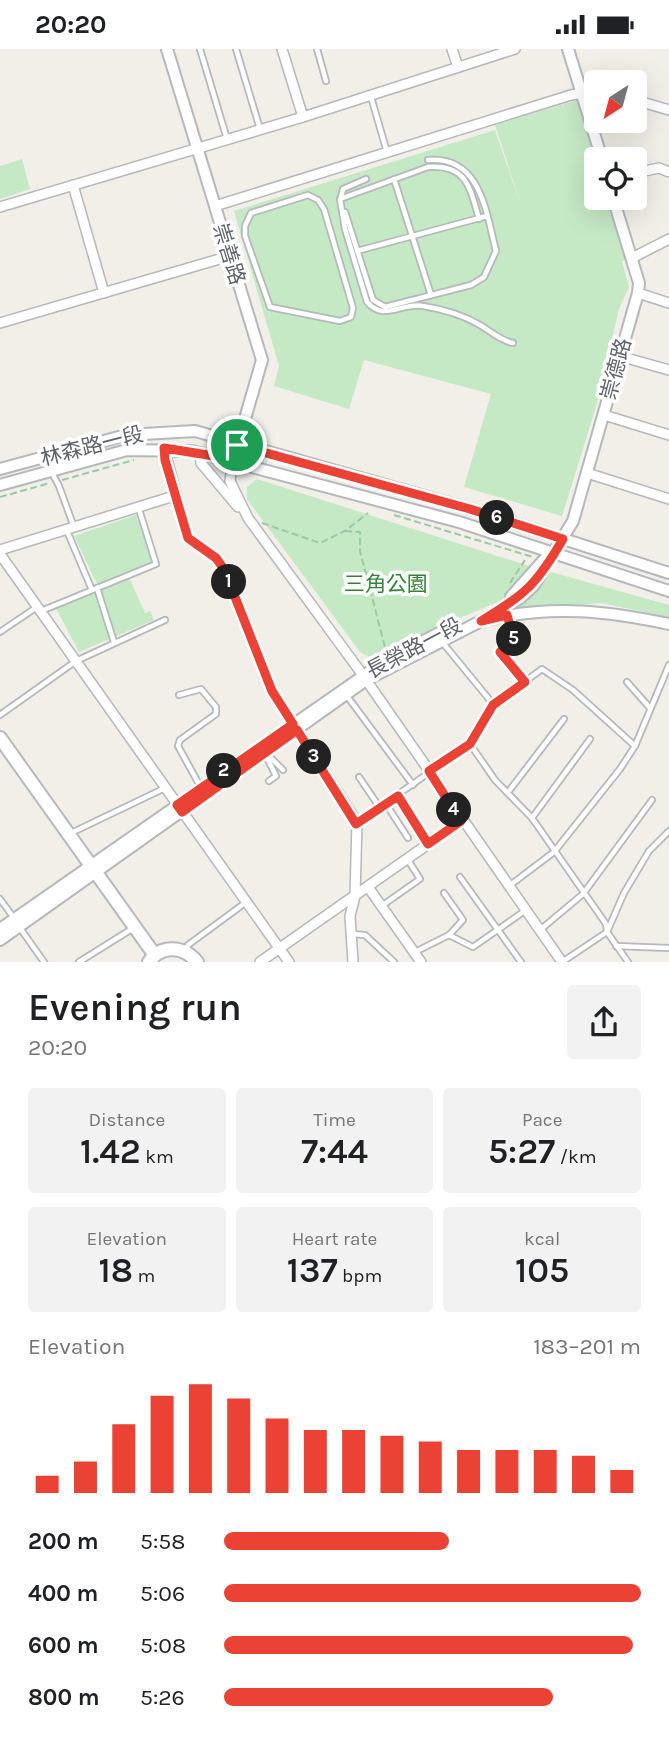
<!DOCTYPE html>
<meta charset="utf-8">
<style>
:root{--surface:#fff;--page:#f2f2f2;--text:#202124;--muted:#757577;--accent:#ea4335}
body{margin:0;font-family:Karla,"Noto Sans TC",sans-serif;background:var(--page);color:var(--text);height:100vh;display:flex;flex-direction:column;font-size:26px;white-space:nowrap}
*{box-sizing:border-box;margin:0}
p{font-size:23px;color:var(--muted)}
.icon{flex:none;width:38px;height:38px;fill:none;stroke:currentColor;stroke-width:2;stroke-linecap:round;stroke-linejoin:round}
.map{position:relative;height:913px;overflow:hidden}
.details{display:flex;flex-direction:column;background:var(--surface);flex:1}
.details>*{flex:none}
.needle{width:46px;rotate:216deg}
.fabs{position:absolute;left:584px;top:21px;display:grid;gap:14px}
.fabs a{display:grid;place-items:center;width:63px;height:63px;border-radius:7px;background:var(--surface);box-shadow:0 7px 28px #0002;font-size:35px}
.pin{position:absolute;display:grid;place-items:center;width:60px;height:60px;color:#fff;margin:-30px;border:4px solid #fff;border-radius:50%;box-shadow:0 2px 7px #0007}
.km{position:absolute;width:35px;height:35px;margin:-18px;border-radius:50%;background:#222;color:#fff;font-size:19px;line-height:35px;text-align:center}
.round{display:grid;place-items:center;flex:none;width:74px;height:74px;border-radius:7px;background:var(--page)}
.overview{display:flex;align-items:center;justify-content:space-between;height:119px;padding:0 28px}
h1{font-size:38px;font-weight:600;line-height:52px}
.stats{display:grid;grid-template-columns:repeat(3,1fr);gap:10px;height:119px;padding:7px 28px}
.stats div{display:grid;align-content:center;border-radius:7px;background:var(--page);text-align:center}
.stats b{font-size:35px;font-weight:600}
.stats small{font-size:19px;font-weight:400}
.stats p{font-size:19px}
.chart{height:196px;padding:14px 28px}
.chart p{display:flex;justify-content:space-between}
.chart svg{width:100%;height:126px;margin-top:7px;stroke:var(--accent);stroke-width:6}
ul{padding:0 28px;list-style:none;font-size:23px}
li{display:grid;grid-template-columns:112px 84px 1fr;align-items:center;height:52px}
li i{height:18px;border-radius:9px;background:var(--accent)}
.status{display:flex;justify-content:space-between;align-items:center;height:49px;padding:0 35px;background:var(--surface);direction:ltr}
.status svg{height:19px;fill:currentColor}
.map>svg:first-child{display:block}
</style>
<div class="status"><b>20:20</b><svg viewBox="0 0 49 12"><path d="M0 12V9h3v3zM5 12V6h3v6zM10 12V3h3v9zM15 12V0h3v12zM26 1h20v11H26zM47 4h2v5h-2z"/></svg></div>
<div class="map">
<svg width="669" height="913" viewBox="0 0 669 913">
<rect width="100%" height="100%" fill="#f1efe8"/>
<!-- green -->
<g fill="#c5e8c5">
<path d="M577,51L597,113V149H608L628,210L622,212L629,238L619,260L596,358L562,467L464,438L491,345L364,311L349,360L274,337L279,317L234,162L495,81L523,162L495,76Z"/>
<path d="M22,110L30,140L0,150V117Z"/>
<path d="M257,430L532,518L507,549L434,580L375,612L360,603L247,450V438Z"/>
<path d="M136,466L153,513L127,524L145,564L150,562L154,571L79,603L56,559L100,541L74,487Z"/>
<path d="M551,523L669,556V568L601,554L518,561L513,558L529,548Z"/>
</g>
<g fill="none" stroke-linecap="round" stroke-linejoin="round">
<!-- service casing -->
<g stroke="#b5b8bc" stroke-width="8">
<g id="service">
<path d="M200,0L227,90"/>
<path d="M236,0L260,80"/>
<path d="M317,0L326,32"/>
<path d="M371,48L387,103"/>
<path d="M394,130L431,246"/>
<path d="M308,146L318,151L324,160L353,259L351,268L340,272L270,258L245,187V177L251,164Z"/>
<path d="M341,148L343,140L366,130"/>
<path d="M345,163L373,251L385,258L471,236L484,228L496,202C486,163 481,107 428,111"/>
<path d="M479,170C470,139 467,115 428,118L340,150L345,180L367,253C384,273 402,253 423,257C442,260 463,266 480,276C492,283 499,291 513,294"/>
<path d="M357,202L487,167"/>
<path d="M44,409L59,437L74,478"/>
<path d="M67,482L92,541"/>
<path d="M97,539L114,593"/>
<path d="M41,562L156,515L138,457"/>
<path d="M508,568L515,593L500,603L525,633"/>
<path d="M0,583L37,558"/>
<path d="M443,594L493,655"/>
<path d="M627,633L650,659"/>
<path d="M179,646L201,640L216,658V665L180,691L178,697L200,737"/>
<path d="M347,647L413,736"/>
<path d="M0,666L76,612L165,571"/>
<path d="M470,695L495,731L532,769L606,875L607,883L628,913"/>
<path d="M266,704L283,721"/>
<path d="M265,705L276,727L269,732"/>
<path d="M359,728L380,759"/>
<path d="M509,742L564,670"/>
<path d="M398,747L428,795"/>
<path d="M386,755L408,789"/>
<path d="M532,769L590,690"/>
<path d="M357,774L470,695L493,656L542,620L573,641L635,697"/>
<path d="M69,785L165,739"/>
<path d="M460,828L521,913"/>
<path d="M509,837L554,803L620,720L635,697L669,616"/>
<path d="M444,844L463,871L449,886"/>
<path d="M0,850L14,869"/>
<path d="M383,856L420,830L408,811"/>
<path d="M20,879L44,913"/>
<path d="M540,881L583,845L652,751"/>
<path d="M353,885L365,886L394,913"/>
<path d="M616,897L669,899"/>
<path d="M186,902L188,896L245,854"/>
<path d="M415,903L449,886L473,898L526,861"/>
<path d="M79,913L135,878"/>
<path d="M562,913L607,883L624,844L649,802L669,782"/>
</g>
</g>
<!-- minor casing -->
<g stroke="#b5b8bc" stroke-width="12">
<g id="minor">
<path d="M282,0L303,68"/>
<path d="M452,0L458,18"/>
<path d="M635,51L669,61"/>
<path d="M635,124L659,119L669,123"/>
<path d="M73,136L104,244"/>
<path d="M215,157L571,46L597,42"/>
<path d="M0,158L303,68L515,0"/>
<path d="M632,209L669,190"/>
<path d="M638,244L669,254"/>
<path d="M0,274L230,207"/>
<path d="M619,307L669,321"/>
<path d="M604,366L669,386"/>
<path d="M164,399L188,489L216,509L224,519L272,642L357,773L355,847L350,867L353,913"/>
<path d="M200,403L201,414L238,458"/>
<path d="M233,410L230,432L248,469L362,625L562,913"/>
<path d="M587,424L669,450"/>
<path d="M0,501L174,447"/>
<path d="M0,505L289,913"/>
<path d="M368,838L421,913"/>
<path d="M260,913L461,772"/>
</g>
</g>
<!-- tertiary casing -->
<g stroke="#b5b8bc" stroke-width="14">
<g id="tertiary">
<path d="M167,0L262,311L236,401"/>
<path d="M568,0L602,110"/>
<path d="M0,420L126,386L195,382L470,460L669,524"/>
<path d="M0,436L127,401L192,402L459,473L669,542"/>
<path d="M511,548L549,505"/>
<path d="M491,570C552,556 608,562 669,575"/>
<path d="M402,603L447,580"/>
<path d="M0,880L382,614"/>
<path d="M0,891L366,631L481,572L520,549L534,536L573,472L638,244L639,234L613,149"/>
</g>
</g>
<!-- secondary casing -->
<g stroke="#b6babf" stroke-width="16">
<g id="secondary">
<path d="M0,689L154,905"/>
<path d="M149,913C161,895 184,897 197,913"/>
</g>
</g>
<!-- path -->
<g stroke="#9cc7a9" stroke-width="2" stroke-dasharray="7 3.5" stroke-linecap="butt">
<path d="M62,431L134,411"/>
<path d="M0,448L50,434"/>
<path d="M394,466L533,508"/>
<path d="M262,474L320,494L345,482L368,464"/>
<path d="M345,482L360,483V502L387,606"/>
<path d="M510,534L525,511"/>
</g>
<!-- service -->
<use href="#service" stroke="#fff" stroke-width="4.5"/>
<!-- minor -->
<use href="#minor" stroke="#fff" stroke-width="9"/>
<!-- tertiary -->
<use href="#tertiary" stroke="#fff" stroke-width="10"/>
<!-- secondary -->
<use href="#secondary" stroke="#fff" stroke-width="12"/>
</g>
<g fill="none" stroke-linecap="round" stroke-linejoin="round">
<!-- route casing -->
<g stroke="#fff" stroke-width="14">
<path id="route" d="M237,396L470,460L563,490C537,535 525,546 481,572L507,566L515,593L500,603L525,633L493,656L470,695L429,722L461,772L428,795L398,747L356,775L297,681L182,763L177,756L293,675L272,642L224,520L216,509L188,489L165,411L164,399L233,410Z"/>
</g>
<!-- route -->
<use href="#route" stroke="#ea4335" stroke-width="9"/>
</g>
<g text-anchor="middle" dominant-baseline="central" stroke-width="7" stroke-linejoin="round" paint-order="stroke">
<!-- street labels -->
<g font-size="21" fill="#5f6368" stroke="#fff">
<text transform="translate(229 205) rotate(73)">崇善路</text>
<text transform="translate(616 320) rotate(-75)">崇德路</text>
<text transform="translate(92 397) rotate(-14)">林森路一段</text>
<text transform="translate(414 599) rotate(-28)">長榮路一段</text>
</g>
<!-- park labels -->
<g font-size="21" fill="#348238" stroke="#fff">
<text x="386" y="535">三角公園</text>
</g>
</g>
</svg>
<div class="fabs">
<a><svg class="needle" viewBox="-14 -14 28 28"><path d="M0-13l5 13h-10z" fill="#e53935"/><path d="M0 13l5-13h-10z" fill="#757577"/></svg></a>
<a><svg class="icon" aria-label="locate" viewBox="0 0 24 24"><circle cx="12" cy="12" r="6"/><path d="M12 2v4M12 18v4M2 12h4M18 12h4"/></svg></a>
</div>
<div class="pin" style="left:237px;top:396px;background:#1e9e55"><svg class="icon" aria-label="arrive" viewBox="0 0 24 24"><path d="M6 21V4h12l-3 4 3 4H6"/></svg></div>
<b class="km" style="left:229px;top:533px">1</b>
<b class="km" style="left:224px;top:722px">2</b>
<b class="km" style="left:314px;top:708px">3</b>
<b class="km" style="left:454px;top:761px">4</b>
<b class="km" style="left:514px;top:590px">5</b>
<b class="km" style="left:497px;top:469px">6</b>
</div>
<section class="details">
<div class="overview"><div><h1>Evening run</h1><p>20:20</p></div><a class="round"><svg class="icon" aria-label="share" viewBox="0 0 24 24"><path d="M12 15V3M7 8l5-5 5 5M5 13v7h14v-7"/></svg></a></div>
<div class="stats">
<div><p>Distance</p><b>1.42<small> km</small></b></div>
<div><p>Time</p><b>7:44</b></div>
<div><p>Pace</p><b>5:27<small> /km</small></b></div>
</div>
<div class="stats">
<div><p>Elevation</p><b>18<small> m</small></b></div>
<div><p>Heart rate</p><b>137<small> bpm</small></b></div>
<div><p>kcal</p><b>105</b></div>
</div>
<div class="chart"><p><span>Elevation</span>183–201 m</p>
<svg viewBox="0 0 160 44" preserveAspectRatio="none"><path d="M5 44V38M15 44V33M25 44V20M35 44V10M45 44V6M55 44V11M65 44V18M75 44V22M85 44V22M95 44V24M105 44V26M115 44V29M125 44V29M135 44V29M145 44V31M155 44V36"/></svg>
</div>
<ul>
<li><b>200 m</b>5:58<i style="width:54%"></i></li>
<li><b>400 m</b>5:06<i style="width:100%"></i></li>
<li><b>600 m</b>5:08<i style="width:98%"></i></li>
<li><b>800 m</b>5:26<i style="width:79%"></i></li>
</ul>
</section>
